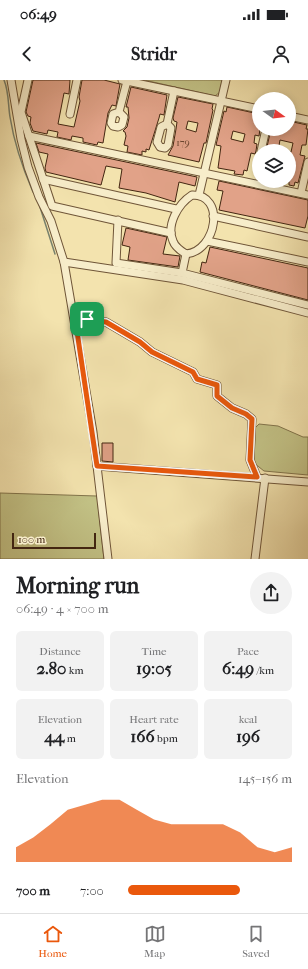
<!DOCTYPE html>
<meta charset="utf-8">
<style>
:root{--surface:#fff;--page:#f2f2f2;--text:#202124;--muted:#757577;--line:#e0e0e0;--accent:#ea580c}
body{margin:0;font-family:"IM FELL French Canon",serif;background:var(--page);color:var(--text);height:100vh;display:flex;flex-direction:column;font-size:15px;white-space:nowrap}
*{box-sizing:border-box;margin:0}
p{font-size:13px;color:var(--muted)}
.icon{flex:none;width:22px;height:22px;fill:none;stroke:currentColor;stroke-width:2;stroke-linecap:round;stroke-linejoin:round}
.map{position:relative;height:479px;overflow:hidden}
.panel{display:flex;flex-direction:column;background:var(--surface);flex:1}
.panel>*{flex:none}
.needle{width:26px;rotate:105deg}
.controls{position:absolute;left:252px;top:12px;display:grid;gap:8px}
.controls a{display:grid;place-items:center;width:44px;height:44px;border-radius:50%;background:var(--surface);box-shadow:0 2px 10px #0003;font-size:20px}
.scale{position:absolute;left:12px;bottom:10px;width:84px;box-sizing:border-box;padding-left:4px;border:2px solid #432611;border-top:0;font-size:11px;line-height:14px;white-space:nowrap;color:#432611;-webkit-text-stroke:3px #f7edca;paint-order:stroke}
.pin{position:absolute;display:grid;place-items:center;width:34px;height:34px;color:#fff;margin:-17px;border-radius:8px;box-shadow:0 2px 6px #0006}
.round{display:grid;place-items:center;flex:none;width:42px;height:42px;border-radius:21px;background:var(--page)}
.head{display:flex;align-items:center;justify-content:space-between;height:68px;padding:0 16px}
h1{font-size:22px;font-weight:700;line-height:30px}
.metrics{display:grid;grid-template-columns:repeat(3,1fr);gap:6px;height:68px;padding:4px 16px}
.metrics div{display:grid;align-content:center;border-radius:6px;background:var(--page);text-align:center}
.metrics b{font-size:17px;font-weight:700}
.metrics small{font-size:11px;font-weight:400}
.metrics p{font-size:11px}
.chart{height:112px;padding:8px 16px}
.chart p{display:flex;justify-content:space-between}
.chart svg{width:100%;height:72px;margin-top:4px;fill:var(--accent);opacity:.7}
ul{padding:0 16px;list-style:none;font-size:13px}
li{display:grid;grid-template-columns:64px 48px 1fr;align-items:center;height:30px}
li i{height:10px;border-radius:5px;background:var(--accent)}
.status{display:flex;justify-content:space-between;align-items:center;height:28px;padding:0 20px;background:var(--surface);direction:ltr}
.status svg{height:11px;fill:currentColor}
header{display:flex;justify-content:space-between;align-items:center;height:52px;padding:0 16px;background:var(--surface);font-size:18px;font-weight:700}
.tabs{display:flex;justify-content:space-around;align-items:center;height:56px;border-top:1px solid var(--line);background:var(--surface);font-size:11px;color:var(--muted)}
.tabs a{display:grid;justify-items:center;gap:2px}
.tabs .selected{color:var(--accent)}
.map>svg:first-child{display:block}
</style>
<div class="status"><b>06:49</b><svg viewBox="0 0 49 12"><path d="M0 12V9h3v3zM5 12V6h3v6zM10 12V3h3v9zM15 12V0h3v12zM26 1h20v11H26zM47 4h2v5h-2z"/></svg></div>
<header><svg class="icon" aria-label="back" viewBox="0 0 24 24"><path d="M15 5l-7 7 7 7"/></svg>Stridr<svg class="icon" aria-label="person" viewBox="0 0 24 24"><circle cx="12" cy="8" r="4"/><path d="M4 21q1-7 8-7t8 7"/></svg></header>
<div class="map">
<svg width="308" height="479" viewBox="0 0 308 479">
<rect width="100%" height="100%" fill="#f3e3ae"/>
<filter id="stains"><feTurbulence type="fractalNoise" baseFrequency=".005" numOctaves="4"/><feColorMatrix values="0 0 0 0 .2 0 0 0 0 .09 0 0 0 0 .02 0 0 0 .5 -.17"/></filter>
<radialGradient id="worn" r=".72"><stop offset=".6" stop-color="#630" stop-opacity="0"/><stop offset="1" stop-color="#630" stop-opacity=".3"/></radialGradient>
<!-- green -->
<g fill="#c2c185" stroke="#82744b">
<path d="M144,0H222L220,12L215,16Z"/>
<path d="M259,344L278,346L303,357H308V395L264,391L254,383L255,348Z"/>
<path d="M0,413L97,416L104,479H0Z"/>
</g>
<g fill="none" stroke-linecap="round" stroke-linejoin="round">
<!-- stream -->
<g stroke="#78816d" stroke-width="1.5">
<path d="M4,0C9,12 8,25 10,37C14,62 23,89 33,112"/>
<path d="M39,124L55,174"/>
</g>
</g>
<!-- building -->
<g fill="#e1a288" stroke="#432611" fill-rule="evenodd">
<path d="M33,0H70L69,14L64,13L58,44L74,47L80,21L79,17L82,0H104L120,4L116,26L112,25L108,33L103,63L98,62L97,65L83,62V58L72,56L71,60L57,57L58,52L48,50L47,54L33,51L30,43L31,37L28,36L26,32Z"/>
<path d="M131,7L167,15L164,35L160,34L159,38L149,70L146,69V72L142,71V75L127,72L128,66L124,65L126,56L125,52L123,51L127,47L129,38L128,27H126Z"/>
<path d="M178,17L213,24L212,29L213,30L206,63H204L199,82L168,75L173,66L176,49L177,42L174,41L173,38ZM188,41L198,43L196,52L186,49Z"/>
<path d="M227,27L259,34L260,49L259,56L255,55L254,63L257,64L256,71L255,74L251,73L247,91L244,90L243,95L234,94L235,91L218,88L221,66L216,65L224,31L226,32ZM233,51L245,54L243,62L231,59Z"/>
<path d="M289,41L307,45L306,49H308L306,65H302L300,75L305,76L298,103L295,102L294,106L289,105V71L291,72L293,63L280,60L278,71H266L271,49H289Z"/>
<path d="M36,63L197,97L195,106L179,102L175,122L146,113L119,108L122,89L106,86L101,105L46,92L45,88L48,74L39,72Z"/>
<path d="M219,101L308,120V136L305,148L219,130L223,111L217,110Z"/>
<path d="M126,148L167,157L163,174L180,176L178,187L128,180L130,167L122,165Z"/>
<path d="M210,167L308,188V220L200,192L202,182L206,183Z"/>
<path d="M102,363H113V382L102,381Z"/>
</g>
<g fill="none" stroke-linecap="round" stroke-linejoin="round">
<!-- minor casing -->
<g stroke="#6f5538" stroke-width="9">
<g id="minor">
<path d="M11,0L21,59L28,87L39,117L51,141L64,182L93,352L108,479"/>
<path d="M28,0L21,32L52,126L171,153"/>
<path d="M122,0L259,29"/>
<path d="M119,32L113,34L111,43L113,46L118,47L122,45L124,37L119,32L127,1"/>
<path d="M70,34L77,0"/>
<path d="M289,36L308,40"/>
<path d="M167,44L161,47L157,62L160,67L165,68L168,65L171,48L167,44L174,11"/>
<path d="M29,56L308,115"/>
<path d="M261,71L266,49"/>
<path d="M258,87L259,80"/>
<path d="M43,99L176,129"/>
<path d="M301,113L308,82"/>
<path d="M192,115C226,114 217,171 186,174C181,171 175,167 173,161C166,145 178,124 192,115Z"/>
<path d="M199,115L226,0"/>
<path d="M213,136L308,157"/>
<path d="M118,140L116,183L182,193"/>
<path d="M207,161L308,182"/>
<path d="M186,174L182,193L308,225"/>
<path d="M64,182L183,200L308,233"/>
<path d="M75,238L106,242L140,262L152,272L193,292L197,299L217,305V316L232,328L246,334L252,339L250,380L257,397"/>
<path d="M97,386L308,402"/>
<path d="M255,479L265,398"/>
</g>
</g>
<!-- minor -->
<use href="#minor" stroke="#f7edca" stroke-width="7"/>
</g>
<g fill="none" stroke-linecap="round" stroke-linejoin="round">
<!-- route casing -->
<g stroke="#fff" stroke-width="8">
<path id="route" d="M75,238L106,242L140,262L152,272L193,292L197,299L217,305V316L232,328L246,334L252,339L250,380L257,397L97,386Z"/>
</g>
<!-- route -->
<use href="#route" stroke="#ea580c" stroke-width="5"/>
</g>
<g text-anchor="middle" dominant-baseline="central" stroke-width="4" stroke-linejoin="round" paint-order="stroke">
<!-- number labels -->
<g font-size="10" fill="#6a452f">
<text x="183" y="63">179</text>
</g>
</g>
<rect width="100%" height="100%" filter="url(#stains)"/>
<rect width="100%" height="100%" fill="url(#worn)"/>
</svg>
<div class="controls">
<a><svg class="needle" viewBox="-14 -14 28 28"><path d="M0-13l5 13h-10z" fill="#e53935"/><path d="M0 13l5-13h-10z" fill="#757577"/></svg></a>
<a><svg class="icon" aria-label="layers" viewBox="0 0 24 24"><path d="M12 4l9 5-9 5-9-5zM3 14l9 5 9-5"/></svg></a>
</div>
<div class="scale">100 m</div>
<div class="pin" style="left:87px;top:239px;background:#1e9e55"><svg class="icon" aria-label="arrive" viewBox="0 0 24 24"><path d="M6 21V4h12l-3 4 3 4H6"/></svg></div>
</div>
<section class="panel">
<div class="head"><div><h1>Morning run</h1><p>06:49 · 4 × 700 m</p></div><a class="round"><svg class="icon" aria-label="share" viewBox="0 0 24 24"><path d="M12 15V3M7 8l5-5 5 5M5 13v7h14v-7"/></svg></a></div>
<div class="metrics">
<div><p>Distance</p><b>2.80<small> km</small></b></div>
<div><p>Time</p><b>19:05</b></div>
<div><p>Pace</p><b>6:49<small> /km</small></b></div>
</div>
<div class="metrics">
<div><p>Elevation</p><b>44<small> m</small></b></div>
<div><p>Heart rate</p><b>166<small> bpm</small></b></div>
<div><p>kcal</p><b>196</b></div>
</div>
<div class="chart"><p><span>Elevation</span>145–156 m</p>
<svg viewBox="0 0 160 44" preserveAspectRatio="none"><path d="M0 44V35L10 29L20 21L30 12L40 9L50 6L60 6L70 12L80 18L90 21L100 21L110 21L120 21L130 26L140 35L150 38L160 35V44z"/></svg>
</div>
<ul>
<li><b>700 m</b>7:00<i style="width:68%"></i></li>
</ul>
</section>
<nav class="tabs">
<a class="selected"><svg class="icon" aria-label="home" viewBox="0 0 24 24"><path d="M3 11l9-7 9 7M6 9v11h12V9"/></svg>Home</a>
<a><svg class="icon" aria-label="map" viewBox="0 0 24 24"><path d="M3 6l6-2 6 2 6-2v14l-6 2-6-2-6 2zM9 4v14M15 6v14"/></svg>Map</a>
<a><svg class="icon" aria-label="saved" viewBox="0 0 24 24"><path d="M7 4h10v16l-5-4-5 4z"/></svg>Saved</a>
</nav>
